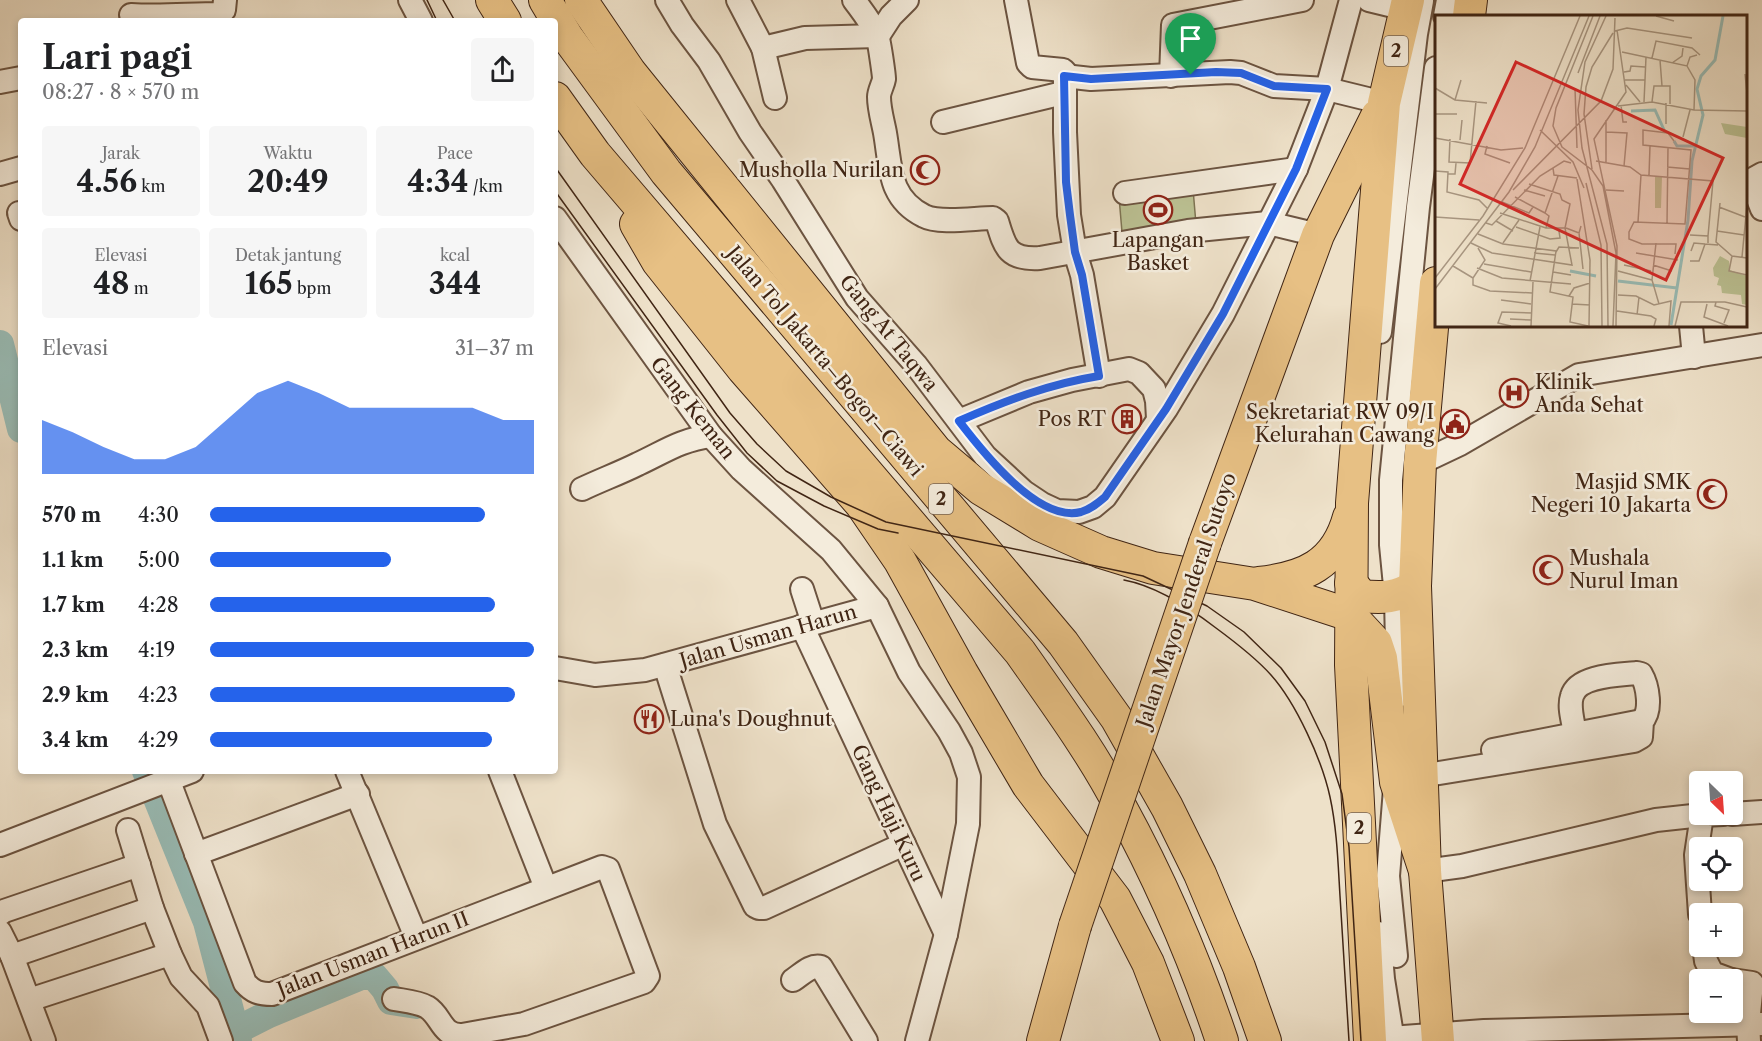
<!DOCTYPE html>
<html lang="id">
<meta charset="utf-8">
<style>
:root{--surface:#fff;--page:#f6f6f6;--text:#202124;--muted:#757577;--accent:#2563eb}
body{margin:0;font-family:"Libre Caslon Text",serif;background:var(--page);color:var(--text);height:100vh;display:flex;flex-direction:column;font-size:22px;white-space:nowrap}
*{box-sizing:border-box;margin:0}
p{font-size:20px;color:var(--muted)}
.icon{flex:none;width:33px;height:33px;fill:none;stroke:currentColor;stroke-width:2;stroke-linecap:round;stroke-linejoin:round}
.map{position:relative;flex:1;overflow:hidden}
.details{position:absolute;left:18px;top:18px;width:540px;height:756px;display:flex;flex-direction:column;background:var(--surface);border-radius:6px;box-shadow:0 3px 9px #0003}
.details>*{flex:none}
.needle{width:39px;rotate:155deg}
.buttons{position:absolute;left:1689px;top:771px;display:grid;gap:12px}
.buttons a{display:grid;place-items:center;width:54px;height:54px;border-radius:6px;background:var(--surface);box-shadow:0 3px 9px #0003;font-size:30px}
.pin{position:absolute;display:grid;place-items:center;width:51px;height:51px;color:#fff;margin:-62px -26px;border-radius:50% 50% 50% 0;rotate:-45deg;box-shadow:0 0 6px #0007}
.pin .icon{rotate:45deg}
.round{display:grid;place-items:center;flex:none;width:63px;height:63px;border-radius:6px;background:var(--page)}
.headline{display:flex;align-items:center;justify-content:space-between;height:102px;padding:0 24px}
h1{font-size:33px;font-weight:700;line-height:45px}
.metrics{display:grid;grid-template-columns:repeat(3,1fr);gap:9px;height:102px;padding:6px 24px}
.metrics div{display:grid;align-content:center;border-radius:6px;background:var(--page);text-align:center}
.metrics b{font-size:30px;font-weight:700}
.metrics small{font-size:16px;font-weight:400}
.metrics p{font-size:16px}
.chart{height:168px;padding:12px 24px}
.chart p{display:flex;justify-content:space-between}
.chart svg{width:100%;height:108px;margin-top:6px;fill:var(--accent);opacity:.7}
ul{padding:0 24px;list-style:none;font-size:20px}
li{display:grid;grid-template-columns:96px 72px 1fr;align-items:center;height:45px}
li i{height:15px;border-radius:8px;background:var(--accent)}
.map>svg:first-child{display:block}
</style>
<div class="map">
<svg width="1762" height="1041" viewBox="0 0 1762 1041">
<rect width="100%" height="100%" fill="#eee1c9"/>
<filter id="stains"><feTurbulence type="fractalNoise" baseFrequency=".00333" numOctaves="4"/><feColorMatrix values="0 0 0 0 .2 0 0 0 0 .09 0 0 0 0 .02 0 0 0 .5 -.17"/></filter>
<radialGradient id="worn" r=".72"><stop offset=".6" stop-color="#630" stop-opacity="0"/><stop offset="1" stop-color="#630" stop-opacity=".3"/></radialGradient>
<!-- green -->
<path fill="#bcc294" stroke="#7e7454" stroke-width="1.5" d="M1193,189L1196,224L1122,232L1119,197Z"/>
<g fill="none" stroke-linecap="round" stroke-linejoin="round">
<!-- river -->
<g stroke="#99bdb7" stroke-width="28">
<path d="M0,344L21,429"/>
<path d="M146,771L207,922L238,1041"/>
<path d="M235,1031L269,1014L361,976H374L385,989L391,1001L417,1005"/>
</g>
<!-- minor casing -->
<g stroke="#6c5441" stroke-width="26">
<g id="minor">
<path d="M410,0L421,21"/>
<path d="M667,0L682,25L709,61L750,132L783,180L857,298L916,365L985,456L1024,492L1042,504L1057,511L1079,512L1093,507L1105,497L1166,409L1223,314L1296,169L1327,89L1351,0"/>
<path d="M738,0L763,48"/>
<path d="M854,0C862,11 871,22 877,35C879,39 884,75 884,79C883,85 879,91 879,97C879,109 883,122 885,133C891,167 888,198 924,216C939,224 975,218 993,218L997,221C1005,248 1008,260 1040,258L1188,231L1268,223L1318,235"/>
<path d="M1016,0L1028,63L1032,67L1063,70L1065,72V132L1069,215L1075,252L1082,275L1099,376"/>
<path d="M1369,0L1406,9"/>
<path d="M131,15C161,17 190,14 220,14L224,10L225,0"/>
<path d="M1445,16L1448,0"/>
<path d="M878,36L891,16L907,0"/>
<path d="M1064,76L1091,79L1230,72L1241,73L1274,86L1327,89L1384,103"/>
<path d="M1171,76L1173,25L1302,0"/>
<path d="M0,82L21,78"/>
<path d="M775,98L763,48L805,38L878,36"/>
<path d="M943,122L1063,93"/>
<path d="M0,174L21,168"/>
<path d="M1762,174L1753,179V186L1762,209"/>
<path d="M1125,193L1296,169"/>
<path d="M19,213L21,219"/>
<path d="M555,218L711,436L741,469L831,550L877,606L909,672L949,731L961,753L969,777L968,824L946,934L917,1041"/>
<path d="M1691,326L1694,357"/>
<path d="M1380,332L1416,34L1422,1"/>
<path d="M959,421L1029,392L1072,380L1129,369L1139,373L1154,389L1157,401L1158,419"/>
<path d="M1420,463L1460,444L1579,375L1762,345"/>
<path d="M582,489C601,480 620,473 638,464C666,451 680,440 711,436"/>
<path d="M802,589L813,623"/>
<path d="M802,626L946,934"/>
<path d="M665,665L715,824L755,906L759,908H764L904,844"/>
<path d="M555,668L595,675L645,670L877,606"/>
<path d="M1398,696L1396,596L1391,545V480L1418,207L1436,68"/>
<path d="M1493,750L1642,721"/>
<path d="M165,771L245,983C253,992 259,994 272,994L602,867L608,869L648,976L644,982L524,1024L462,1035C441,1036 442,1016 427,1007C418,1002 405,1001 394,999"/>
<path d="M347,771L416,937"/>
<path d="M500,771L546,888"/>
<path d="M1421,776L1634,741L1641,737L1642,721C1652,711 1648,686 1641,674L1637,673C1619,675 1578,675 1572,696C1568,708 1574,723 1575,735"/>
<path d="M1395,789L1388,876L1396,956"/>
<path d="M1732,814L1762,812"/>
<path d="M128,830L152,908L170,954L181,977L208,1006L221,1041"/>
<path d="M0,845L192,771"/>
<path d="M196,854L358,794"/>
<path d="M1425,871L1462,866L1656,820L1702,815"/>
<path d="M0,914L4,911L139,865"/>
<path d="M1700,914L1696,855L1702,815L1723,814"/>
<path d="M0,932L12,956L44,1041"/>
<path d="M1379,933L1383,979L1393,1041"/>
<path d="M1704,946L1706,961L1712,973L1731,980"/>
<path d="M12,956L152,908"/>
<path d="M793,980C801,975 811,964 821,967L866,1041"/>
<path d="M1732,980L1752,983L1748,1024L1749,1041"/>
<path d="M29,1000L170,954"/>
<path d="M1377,1039L1484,1031L1762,1024"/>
</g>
</g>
<!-- highway casing -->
<g stroke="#402514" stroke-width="34">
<g id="highway">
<path d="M492,0L505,21"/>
<path d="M545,0L567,37L666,172L1063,643L1117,719L1167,807L1200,874L1239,967L1265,1041"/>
<path d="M581,0L630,72L936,451L981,489L1040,525L1101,552L1153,568L1255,584L1350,615L1376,643L1381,658L1396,782L1425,871"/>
<path d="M1469,16L1471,0"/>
<path d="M555,98L595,154L1020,652C1055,702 1092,752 1120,806C1161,881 1195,960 1222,1041"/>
<path d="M636,224L658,262L743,369L861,504L900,561L962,673L1028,785L1115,899L1148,963L1178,1041"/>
<path d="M1436,283L1420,463L1415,586L1425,871L1438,1041"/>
<path d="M1205,543L1318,235L1377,116"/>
<path d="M1259,583C1304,578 1336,565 1349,517"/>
<path d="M1351,583L1362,596C1382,598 1397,598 1415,586"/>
<path d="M1043,1041L1075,926"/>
<path d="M1370,1041L1351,665L1352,503L1384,103L1408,0"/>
</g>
</g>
<!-- minor -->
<use href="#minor" stroke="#f4ecdc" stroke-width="22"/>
<!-- highway -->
<use href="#highway" stroke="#e7c084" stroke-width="32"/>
<!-- tram -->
<g stroke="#402514" stroke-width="1.5">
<path d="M427,0L437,21"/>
<path d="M443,0L455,21"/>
<path d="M555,167L730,413L757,444L786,471L831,497L886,522L1143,576L1207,606L1244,632L1281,668L1305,701L1325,742L1342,794L1349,847L1361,1041"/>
<path d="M555,191L717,415L747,453L777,481L824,506L878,529L898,533"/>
<path d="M1124,580C1156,586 1190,608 1216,628C1235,642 1255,657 1271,675C1296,703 1322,760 1330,797C1337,829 1338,863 1340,896C1343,944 1346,993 1349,1041"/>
</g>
<!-- highway-bridge casing -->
<g stroke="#402514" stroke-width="34" stroke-linecap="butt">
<path id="highway-bridge" d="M1075,926L1205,543"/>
</g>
<!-- highway-bridge -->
<use href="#highway-bridge" stroke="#e7c084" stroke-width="32"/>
</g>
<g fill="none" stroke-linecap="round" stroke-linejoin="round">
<!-- route casing -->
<g stroke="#fff" stroke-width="12">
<path id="route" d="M1216,72L1241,73L1274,86L1327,89L1296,169L1223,314L1166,409L1105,497C1098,503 1091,509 1081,512C1038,523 982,451 959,421C1005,401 1049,384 1099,376L1082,275L1075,252L1070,215L1066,182L1064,76L1091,79Z"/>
</g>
<!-- route -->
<use href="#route" stroke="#2563eb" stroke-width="8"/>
</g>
<!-- icons -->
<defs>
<g id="mosque-ring" transform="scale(1.5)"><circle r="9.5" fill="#f4ecdc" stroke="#8f2418" stroke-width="1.5"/><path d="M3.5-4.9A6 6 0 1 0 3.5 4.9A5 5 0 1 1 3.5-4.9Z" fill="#8f2418"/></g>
<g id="stadium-ring" transform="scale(1.5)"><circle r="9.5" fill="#f4ecdc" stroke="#8f2418" stroke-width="1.5"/><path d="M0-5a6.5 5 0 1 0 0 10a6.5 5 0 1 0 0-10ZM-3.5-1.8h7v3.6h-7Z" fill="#8f2418"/></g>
<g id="hospital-ring" transform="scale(1.5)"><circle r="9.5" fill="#f4ecdc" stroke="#8f2418" stroke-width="1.5"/><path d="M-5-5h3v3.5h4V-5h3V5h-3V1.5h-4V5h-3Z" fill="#8f2418"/></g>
<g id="building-ring" transform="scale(1.5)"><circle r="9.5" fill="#f4ecdc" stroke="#8f2418" stroke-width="1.5"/><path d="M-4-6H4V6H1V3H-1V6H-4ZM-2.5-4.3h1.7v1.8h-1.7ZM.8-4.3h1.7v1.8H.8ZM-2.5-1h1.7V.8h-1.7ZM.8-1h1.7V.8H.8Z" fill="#8f2418"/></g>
<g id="civic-ring" transform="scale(1.5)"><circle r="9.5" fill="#f4ecdc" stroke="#8f2418" stroke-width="1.5"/><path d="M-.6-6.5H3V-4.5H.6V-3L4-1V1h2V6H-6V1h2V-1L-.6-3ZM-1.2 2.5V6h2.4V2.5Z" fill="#8f2418"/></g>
<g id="restaurant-ring" transform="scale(1.5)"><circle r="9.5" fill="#f4ecdc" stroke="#8f2418" stroke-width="1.5"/><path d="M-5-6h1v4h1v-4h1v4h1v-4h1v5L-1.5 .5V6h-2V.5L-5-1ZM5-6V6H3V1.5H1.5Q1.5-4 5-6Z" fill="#8f2418"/></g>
</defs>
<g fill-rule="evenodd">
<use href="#mosque-ring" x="925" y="170"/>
<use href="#stadium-ring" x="1158" y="210"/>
<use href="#hospital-ring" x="1514" y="393"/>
<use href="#building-ring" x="1127" y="419"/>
<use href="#civic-ring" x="1455" y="424"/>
<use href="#mosque-ring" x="1712" y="494"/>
<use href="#mosque-ring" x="1548" y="570"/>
<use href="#restaurant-ring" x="649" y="719"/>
</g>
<g text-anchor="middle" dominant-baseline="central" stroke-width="5" stroke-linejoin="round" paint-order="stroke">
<!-- shield labels -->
<g fill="#f4ecdc" stroke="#766150" stroke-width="1.5">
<rect x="1384" y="36" width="24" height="30" rx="4.5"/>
<rect x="929" y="484" width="24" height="30" rx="4.5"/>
<rect x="1347" y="813" width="24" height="30" rx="4.5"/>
</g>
<g font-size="18" font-weight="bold" fill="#402514">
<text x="1396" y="51">2</text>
<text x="941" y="499">2</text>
<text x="1359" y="828">2</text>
</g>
<!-- poi labels -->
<g font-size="20" fill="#402514" stroke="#f4ecdc" text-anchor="end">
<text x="904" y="170">Musholla Nurilan</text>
<text x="1158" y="240" text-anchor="middle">Lapangan<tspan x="1158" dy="23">Basket</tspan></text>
<text x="1535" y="382" text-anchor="start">Klinik<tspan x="1535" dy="23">Anda Sehat</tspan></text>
<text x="1434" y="412">Sekretariat RW 09/I<tspan x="1434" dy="23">Kelurahan Cawang</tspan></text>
<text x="1106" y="419">Pos RT</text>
<text x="1691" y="482">Masjid SMK<tspan x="1691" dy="23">Negeri 10 Jakarta</tspan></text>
<text x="1569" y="558" text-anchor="start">Mushala<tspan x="1569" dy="23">Nurul Iman</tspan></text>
<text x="670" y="719" text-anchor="start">Luna's Doughnut</text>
</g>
<!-- street labels -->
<g font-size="20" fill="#402514" stroke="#f4ecdc">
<text transform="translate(889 333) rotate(51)">Gang At Taqwa</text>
<text transform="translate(825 361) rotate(50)">Jalan Tol Jakarta–Bogor–Ciawi</text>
<text transform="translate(693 408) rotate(52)">Gang Keman</text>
<text transform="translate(1186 600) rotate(-71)">Jalan Mayor Jenderal Sutoyo</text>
<text transform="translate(768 636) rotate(-16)">Jalan Usman Harun</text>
<text transform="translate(889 813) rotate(65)">Gang Haji Kuru</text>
<text transform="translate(373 954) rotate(-21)">Jalan Usman Harun II</text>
</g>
</g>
<!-- overview -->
<g transform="translate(1435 15)">
<rect width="312" height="312" fill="#eee1c9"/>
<path d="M286,108L312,112V123L290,119ZM220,162H227L226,193H220Z" fill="#bcc294"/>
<path d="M285,241L294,246L295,255L312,261V290L307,289L306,280L287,278L286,271L282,270L284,263L279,261L278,253Z" fill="#bcc294"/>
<path fill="none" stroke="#99bdb7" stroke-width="3" d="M196,96L220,95L230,117M239,126L242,131H260M135,256L161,261M183,266L242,273M236,310L253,205L257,146L268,100L262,74L266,61L280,45L288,1"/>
<path fill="none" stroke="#a89681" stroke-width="1.5" d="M158,1L121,93L118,111L127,132L157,155L168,171L181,238L178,311M171,1L150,47L143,95L147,133L172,229L173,311M221,1L239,6M180,16L192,13L257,23M187,37L252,51L255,42L262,40M217,43L221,26L257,33L265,40M225,45L227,71M237,48L247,41L248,33M252,51L260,65L259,95M189,57L195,56L196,51L210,52M143,58L165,1M310,59L312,78M190,65H210L209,87M210,65L211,42M191,70L205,87M0,73L20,85L52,88M140,73L142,133M20,85L26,65M217,87L219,71H235V89M186,90L188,107H192M183,91L217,87L259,95L312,96M0,99H22M171,105V148M231,109V88M105,115L138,147L149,173M171,117L192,118L189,151M248,122L255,95M0,123L66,135L88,133M15,124L14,147L35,148L41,86M25,125L27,105M239,126L233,118L208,115V130L256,135L250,209L199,207L194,217V224L207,229H241L240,239M52,131L50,139L75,148M161,146L195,152L206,160L278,166L273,221M232,152L255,154M118,153L119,160L142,163M157,154L149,99L151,72L157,52L178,18M0,156L13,157L12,177L44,185L52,193M13,159H20L21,148M214,160L215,131M142,164L155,245L154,311M151,168L166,230L167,311M78,175L166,86L178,54L180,3M89,175L110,181M171,175L189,176M80,182L110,198M67,187L94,198L98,192M285,188L281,227L297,241L312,243M284,192L310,202M65,198L111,213H130M0,202L44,205M61,206L78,216M203,207L206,160M51,208L57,210L105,161L129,146L136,148M232,209L233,132M81,212L115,224L125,223L124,216M111,213L114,201L110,198L123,161M131,213L144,218L146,211M282,216L309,220M144,218L148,254M43,219L68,229L121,236L115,277L138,282L135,307L153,311M255,220L273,221V228M36,228L57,238L137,250L130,213L135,189L127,185L125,179L94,169M68,228L84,205M221,228L217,265L224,289M256,236L259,228L270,229M121,237L124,232L144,233M99,238L120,240M201,238L243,245M297,241L294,256L312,260M307,242L312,190M255,246H264L270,229L283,230M49,249L96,257M189,250L216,256M218,250L237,256M18,251L38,263M42,253L67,263L136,269M183,256L217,265M118,257L136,260M0,263L48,201L90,133L145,1M38,263V270L55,276L97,278M38,263L50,245L43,233M95,266L105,212M0,274L74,177L100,132L154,1M183,280L201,281L219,290L236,286L234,311M134,281L139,273L155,268M66,285L96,289M281,287L280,291L294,295L289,308M137,289L155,290M272,289L269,302L293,311M182,296L216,301L221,304L219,311M202,300L204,282M75,304L96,305M76,311L63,308L67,297L97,298M96,311L98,267M181,311L182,231L159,124L191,77L182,15M240,311L246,287H290L312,292"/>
<path fill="#d62828" fill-opacity="0.15" stroke="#d62828" stroke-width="3" d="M81,47L288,143L231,265L25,169Z"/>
<rect width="312" height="312" fill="none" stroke="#402514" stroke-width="3"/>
</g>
<rect width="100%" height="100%" filter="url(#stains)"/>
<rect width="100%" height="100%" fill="url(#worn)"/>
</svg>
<div class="buttons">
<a><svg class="needle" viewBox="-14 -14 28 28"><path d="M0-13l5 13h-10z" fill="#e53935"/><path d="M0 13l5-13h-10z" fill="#757577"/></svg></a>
<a><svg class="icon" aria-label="locate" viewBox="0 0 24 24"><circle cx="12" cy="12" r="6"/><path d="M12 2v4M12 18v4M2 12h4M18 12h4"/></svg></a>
<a>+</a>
<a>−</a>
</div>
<div class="pin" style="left:1191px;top:75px;background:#1e9e55"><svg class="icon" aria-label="arrive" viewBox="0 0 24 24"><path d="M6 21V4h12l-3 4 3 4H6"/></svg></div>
<section class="details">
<div class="headline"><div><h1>Lari pagi</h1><p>08:27 · 8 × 570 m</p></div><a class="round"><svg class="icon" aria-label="share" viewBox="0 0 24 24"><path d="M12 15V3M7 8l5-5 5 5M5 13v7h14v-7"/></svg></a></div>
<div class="metrics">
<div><p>Jarak</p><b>4.56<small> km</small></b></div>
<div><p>Waktu</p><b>20:49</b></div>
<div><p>Pace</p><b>4:34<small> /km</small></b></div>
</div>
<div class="metrics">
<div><p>Elevasi</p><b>48<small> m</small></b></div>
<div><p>Detak jantung</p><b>165<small> bpm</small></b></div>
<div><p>kcal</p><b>344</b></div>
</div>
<div class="chart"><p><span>Elevasi</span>31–37 m</p>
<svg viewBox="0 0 160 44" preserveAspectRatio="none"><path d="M0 44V22L10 27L20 33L30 38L40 38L50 33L60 22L70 11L80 6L90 11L100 17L110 17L120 17L130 17L140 17L150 22L160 22V44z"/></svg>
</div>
<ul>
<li><b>570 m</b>4:30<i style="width:85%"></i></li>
<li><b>1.1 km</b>5:00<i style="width:56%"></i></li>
<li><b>1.7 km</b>4:28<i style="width:88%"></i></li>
<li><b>2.3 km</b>4:19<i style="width:100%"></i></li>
<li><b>2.9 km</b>4:23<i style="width:94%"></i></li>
<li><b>3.4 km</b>4:29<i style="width:87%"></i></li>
</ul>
</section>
</div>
